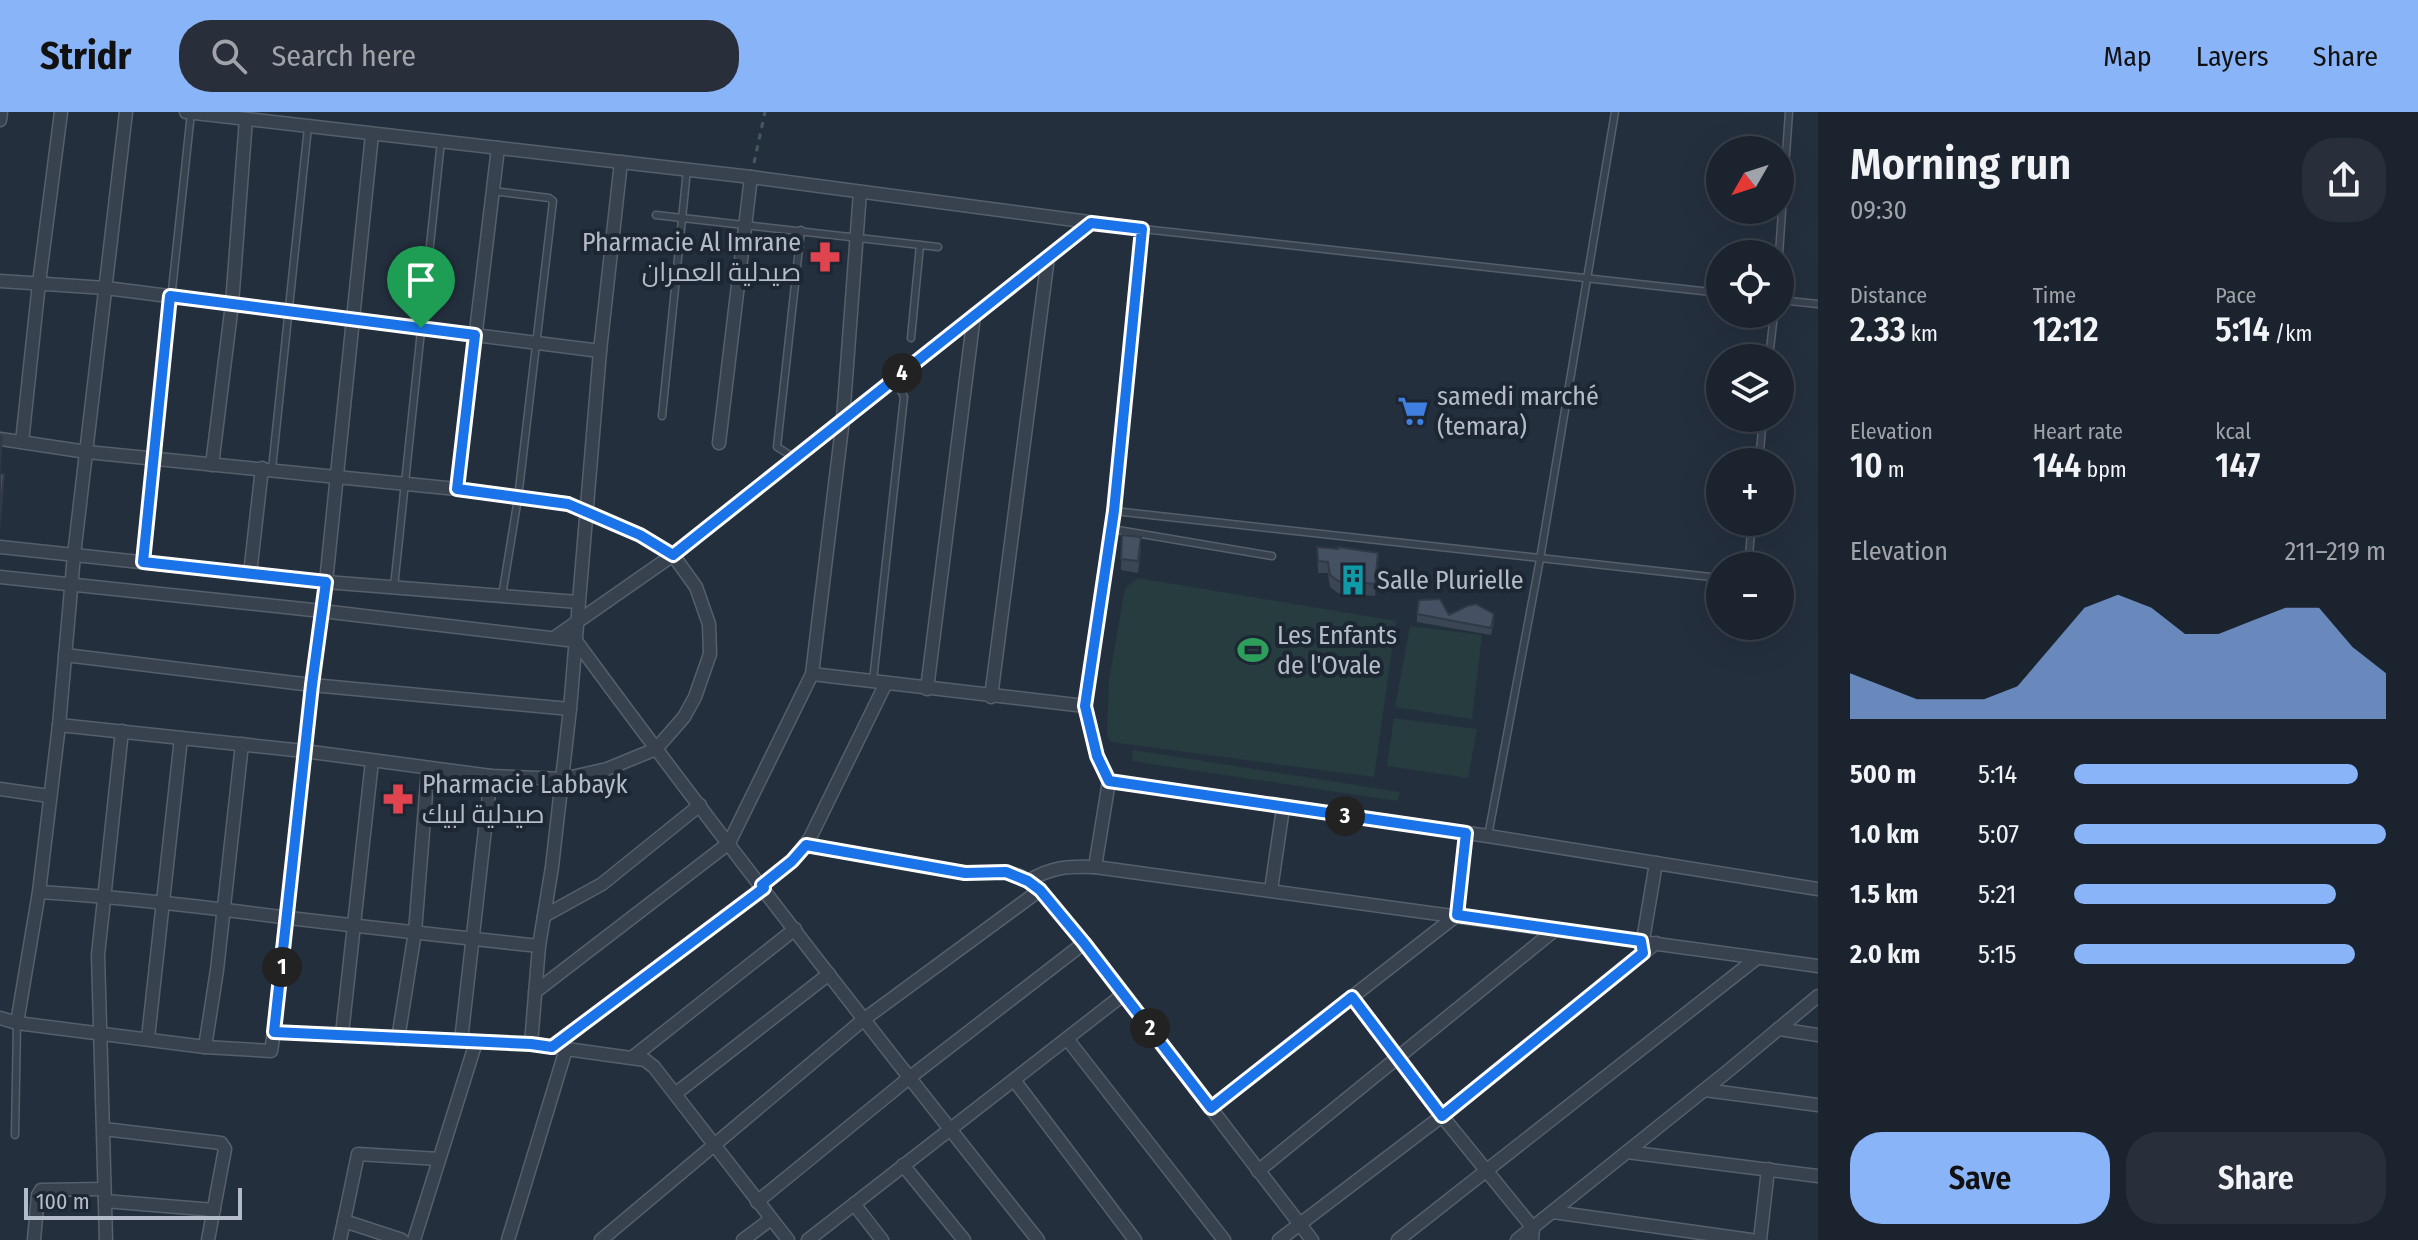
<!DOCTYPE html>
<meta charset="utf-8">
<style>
:root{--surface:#1b232e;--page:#282f3a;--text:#f1f3f6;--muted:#a0a4aa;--line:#39404a;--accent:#8ab4f8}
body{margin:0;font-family:"Fira Sans Condensed",Cairo,sans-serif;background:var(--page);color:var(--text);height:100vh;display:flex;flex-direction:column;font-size:30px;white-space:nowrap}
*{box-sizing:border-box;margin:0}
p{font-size:26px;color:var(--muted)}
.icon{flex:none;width:44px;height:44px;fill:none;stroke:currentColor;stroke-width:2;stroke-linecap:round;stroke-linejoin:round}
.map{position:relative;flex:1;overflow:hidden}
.sheet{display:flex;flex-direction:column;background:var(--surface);width:600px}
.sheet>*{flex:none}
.needle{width:52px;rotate:231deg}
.buttons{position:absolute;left:1706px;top:24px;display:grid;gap:16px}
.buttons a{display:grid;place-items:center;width:88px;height:88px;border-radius:50%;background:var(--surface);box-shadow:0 8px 32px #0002,0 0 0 2px var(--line);font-size:40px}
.scale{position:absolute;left:24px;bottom:20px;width:218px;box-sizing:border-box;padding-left:8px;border:4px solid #b4bcc9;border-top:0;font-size:22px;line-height:28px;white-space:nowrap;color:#b4bcc9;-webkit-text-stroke:6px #1d2633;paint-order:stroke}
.pin{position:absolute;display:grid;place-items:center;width:68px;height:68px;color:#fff;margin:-82px -34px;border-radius:50% 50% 50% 0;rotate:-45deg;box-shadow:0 0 8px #0007}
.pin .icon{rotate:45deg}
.km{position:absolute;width:40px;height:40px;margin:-20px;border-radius:50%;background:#222;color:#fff;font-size:22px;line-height:40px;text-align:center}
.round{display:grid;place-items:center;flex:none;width:84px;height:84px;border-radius:32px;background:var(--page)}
.overview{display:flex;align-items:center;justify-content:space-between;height:136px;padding:0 32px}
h1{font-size:44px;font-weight:600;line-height:60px}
.stats{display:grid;grid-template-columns:repeat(3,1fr);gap:12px;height:136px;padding:8px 32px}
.stats div{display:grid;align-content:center}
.stats b{font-size:34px;font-weight:600}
.stats small{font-size:22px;font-weight:400}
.stats p{font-size:22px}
.chart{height:224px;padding:16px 32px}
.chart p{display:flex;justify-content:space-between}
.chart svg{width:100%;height:144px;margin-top:8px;fill:var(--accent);opacity:.7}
.button{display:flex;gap:16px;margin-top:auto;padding:16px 32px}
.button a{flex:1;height:92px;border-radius:32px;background:var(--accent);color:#111;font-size:32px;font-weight:600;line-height:92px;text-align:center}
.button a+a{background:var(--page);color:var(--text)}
ul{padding:0 32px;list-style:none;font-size:26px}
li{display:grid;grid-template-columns:128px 96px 1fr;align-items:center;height:60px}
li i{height:20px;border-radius:10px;background:var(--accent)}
header{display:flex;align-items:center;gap:48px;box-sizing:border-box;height:112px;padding:0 40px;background:var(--accent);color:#111}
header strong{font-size:38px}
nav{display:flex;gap:44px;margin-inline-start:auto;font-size:28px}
.search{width:560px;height:72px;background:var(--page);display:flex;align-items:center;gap:20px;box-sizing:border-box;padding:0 28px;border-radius:32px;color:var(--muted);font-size:30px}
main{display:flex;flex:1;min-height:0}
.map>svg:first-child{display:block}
</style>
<header>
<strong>Stridr</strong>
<div class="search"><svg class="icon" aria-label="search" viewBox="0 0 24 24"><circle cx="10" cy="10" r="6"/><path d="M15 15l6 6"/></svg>Search here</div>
<nav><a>Map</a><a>Layers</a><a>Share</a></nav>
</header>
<main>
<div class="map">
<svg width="1818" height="1128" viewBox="0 0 1818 1128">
<rect width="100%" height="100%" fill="#242f3e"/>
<!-- green -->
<g fill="#263c3f">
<path d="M1138,466L1396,509L1374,665L1111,630L1107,624L1109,567L1125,476Z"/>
<path d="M1410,514L1482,523L1472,607L1395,595Z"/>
<path d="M1394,606L1477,617L1468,666L1387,654Z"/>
<path d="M1133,638L1400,680L1397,689L1132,649Z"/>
</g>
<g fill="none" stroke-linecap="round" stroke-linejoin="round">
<!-- service casing -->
<g stroke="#565f6c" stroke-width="9">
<g id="service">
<path d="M493,79L549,86L553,89L518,386L502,484"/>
<path d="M656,103L938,135"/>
<path d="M1143,117L1720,181"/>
<path d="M1779,142L1789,0"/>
<path d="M1780,188L1818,192"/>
<path d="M911,226L920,133"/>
<path d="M1769,246L1774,202"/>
<path d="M662,304L687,58"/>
<path d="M154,346L191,1"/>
<path d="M795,346L777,335L801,118"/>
<path d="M1759,350L1763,306"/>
<path d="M272,357L308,15"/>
<path d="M1114,399L1720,466"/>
<path d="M1112,417L1272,444"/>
<path d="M1748,454L1752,410"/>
<path d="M394,475L441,29"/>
<path d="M873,569L904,285L895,266"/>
<path d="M1488,724L1540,447L1615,0"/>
<path d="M15,1023L17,911"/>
</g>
</g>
<!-- minor casing -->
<g stroke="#565f6c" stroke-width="15">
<g id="minor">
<path d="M186,0L751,65L1142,117L1114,399L1085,594L1097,644L1109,669L1488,724L1818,777"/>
<path d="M0,8L1,0"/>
<path d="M0,169L106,176L600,239"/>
<path d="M0,327L87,340L457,377L568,392L640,423L673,443L696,475L709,512L710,542L695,585L684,605L656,637L607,657L563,667L491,664L304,639L59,613"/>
<path d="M22,330L39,171L61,0"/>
<path d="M719,331L751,65"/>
<path d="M212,353L232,192L246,7"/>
<path d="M457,377L498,36"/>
<path d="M0,435L326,470L578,490"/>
<path d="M143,450L154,346"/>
<path d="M250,462L262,356"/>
<path d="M0,465L322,499L576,529C725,732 881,931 1038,1128"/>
<path d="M554,526L673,443L1091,111"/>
<path d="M65,543L312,573L570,597"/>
<path d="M812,562L1085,594"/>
<path d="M927,577L974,203"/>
<path d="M991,585L1048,145"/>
<path d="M0,677L49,684"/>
<path d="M806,733L965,761L1006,760L1020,764L1040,778L1084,831L1312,1128"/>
<path d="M1095,755L1109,669"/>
<path d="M1028,769C1052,755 1067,754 1095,755L1818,854"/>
<path d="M762,773L792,749L810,726L886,571"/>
<path d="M1271,778L1283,696"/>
<path d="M39,780C123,785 206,795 289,806C372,816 456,825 539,834"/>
<path d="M544,804L602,772L700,693"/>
<path d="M1642,834L1656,751"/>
<path d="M535,880L729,731L812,562L843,307L860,80"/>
<path d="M1352,885L1457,803L1466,721"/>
<path d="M0,906L17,911L205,935L271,939L274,920L531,932L645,948L654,955L788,1128"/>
<path d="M17,911L39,780L59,613L74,443L126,0"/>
<path d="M1778,917L1818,923"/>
<path d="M274,920L312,573L326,470L372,22"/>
<path d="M342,922L372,649"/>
<path d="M148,926L181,626"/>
<path d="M398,927L415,820L428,657"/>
<path d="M1068,928L1224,1128"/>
<path d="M461,929L491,664"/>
<path d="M531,932L539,834L552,755L570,597L600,239L621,50"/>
<path d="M205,935L217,858L242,632"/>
<path d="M552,935L764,776"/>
<path d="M633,945L795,817"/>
<path d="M1014,968L1135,1128"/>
<path d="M1705,978L1818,993"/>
<path d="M675,982L829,862"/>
<path d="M1211,996L1352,885L1442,1004L1533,1116L1532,1128"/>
<path d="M104,1017L221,1031L225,1037L208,1128"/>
<path d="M1627,1040L1818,1064"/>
<path d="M903,1053L964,1128"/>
<path d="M1258,1059L1556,817"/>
<path d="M105,1089L214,1098"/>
<path d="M757,1090L909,966L1084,831"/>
<path d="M854,1092L882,1128"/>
<path d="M1553,1100L1751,1128"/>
<path d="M344,1109L402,1128"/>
<path d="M34,1128L38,1083L41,1078L104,1077"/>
<path d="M106,1128L98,843L122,619"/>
<path d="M340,1128L358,1042L439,1047"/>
<path d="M414,1128L476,930"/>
<path d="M508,1128L566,937"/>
<path d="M601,1128L863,908L1040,778"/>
<path d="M743,1128L771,1107"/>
<path d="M808,1128L1124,882"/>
<path d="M1279,1128L1442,1004L1656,831"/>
<path d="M1398,1128L1757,846"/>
<path d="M1517,1128L1728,959L1818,884"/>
<path d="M1760,1128L1768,1057"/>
</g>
</g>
<!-- path -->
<path stroke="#44595c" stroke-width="3" stroke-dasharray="6 6" stroke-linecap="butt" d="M754,51L765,0"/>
<!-- service -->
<use href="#service" stroke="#38414e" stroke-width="6"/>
<!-- minor -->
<use href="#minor" stroke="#38414e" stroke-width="12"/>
</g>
<!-- wall -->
<g fill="#3b4654">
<path d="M1122,423L1141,437L1138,461L1121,458Z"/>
<path d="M1317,435L1378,453L1375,484L1338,481L1330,475L1328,461H1318Z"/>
<path d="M1417,502L1494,510L1491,523L1417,510Z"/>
</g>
<!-- shaded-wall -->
<g fill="#303945">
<path d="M2,324V340L0,365V349Z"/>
<path d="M4,362V378L0,418V402Z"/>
<path d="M1378,441V453L1375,484V472Z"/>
</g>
<!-- building -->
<g fill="#455162" stroke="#303945" stroke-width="2">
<path d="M0,324H2L0,349Z"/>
<path d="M0,362H4L0,402Z"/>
<path d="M1122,423L1141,425L1138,449L1121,447Z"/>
<path d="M1317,435L1338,437V435L1378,441L1375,472L1338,469L1330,463L1328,450L1318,449Z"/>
<path d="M1440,487L1449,503L1467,494L1476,492L1494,502L1491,516L1417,502L1419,488Z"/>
</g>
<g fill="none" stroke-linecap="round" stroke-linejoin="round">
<!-- route casing -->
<g stroke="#fff" stroke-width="16">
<path id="route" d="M1091,111L1142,117L1114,399L1085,594L1097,644L1109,669L1466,721L1457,803L1641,829L1643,841L1442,1004L1352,885L1211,996L1084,831L1040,778L1028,769L1006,760L965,761L806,733L792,749L762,773L764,776L552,935L531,932L274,920L312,573L326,470L143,450L170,184L475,223L457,377L568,392L640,423L673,443Z"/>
</g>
<!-- route -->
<use href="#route" stroke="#1a73e8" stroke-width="10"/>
</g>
<!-- icons -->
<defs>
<g id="pharmacy-bare" transform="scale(2.4)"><path d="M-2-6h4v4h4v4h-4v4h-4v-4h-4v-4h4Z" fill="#e0444e" stroke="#1d2633" stroke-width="2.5" paint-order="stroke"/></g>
<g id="supermarket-bare" transform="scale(2.4)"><path d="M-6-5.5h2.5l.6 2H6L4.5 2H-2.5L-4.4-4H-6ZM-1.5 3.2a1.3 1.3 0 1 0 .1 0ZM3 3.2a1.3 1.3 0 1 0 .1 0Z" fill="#3f7fe0" stroke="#1d2633" stroke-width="2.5" paint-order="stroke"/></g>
<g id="building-bare" transform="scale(2.4)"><path d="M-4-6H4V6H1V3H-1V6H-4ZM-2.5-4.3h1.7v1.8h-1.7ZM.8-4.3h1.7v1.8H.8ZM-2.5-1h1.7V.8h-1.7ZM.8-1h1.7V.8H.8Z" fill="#0f9aa8" stroke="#1d2633" stroke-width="2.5" paint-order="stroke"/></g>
<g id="stadium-bare" transform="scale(2.4)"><path d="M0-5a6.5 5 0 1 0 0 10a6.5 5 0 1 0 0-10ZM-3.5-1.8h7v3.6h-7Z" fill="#2e9e5b" stroke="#1d2633" stroke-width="2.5" paint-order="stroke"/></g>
</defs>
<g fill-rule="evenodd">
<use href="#pharmacy-bare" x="825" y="145"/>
<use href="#supermarket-bare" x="1413" y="299"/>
<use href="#building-bare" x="1353" y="468"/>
<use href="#stadium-bare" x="1253" y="538"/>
<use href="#pharmacy-bare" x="398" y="687"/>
</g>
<g text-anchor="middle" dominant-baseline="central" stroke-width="8" stroke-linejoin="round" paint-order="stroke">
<!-- poi labels -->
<g font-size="26" fill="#b4bcc9" stroke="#1d2633" text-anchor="start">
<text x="801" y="130" text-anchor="end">Pharmacie Al Imrane<tspan x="801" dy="30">صيدلية العمران</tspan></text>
<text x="1437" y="284">samedi marché<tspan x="1437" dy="30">(temara)</tspan></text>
<text x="1377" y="468">Salle Plurielle</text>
<text x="1277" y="523">Les Enfants<tspan x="1277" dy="30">de l'Ovale</tspan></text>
<text x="422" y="672">Pharmacie Labbayk<tspan x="422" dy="30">صيدلية لبيك</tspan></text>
</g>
</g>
</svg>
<div class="buttons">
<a><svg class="needle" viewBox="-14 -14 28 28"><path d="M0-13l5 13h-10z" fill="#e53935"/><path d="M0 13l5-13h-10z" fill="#a0a4aa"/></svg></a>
<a><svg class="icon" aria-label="locate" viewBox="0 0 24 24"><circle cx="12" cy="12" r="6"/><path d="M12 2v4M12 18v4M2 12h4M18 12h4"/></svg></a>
<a><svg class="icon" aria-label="layers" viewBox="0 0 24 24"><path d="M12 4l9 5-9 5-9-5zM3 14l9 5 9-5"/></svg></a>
<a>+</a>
<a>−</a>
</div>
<div class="scale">100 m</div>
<div class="pin" style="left:421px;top:216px;background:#1e9e55"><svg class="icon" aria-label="arrive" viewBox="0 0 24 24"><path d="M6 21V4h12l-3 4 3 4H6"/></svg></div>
<b class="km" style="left:282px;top:855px">1</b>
<b class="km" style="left:1150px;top:916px">2</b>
<b class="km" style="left:1345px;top:704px">3</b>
<b class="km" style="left:902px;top:261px">4</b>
</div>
<section class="sheet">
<div class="overview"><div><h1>Morning run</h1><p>09:30</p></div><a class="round"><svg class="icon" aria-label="share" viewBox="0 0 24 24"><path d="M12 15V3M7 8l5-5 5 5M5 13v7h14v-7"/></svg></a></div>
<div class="stats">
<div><p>Distance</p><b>2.33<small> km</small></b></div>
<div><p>Time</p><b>12:12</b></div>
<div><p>Pace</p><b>5:14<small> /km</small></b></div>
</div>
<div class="stats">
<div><p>Elevation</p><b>10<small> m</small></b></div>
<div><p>Heart rate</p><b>144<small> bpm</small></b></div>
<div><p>kcal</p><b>147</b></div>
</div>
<div class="chart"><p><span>Elevation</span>211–219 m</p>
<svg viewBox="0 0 160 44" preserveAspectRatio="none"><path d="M0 44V30L10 34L20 38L30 38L40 38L50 34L60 22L70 10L80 6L90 10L100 18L110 18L120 14L130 10L140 10L150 22L160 30V44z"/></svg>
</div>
<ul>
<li><b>500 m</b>5:14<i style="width:91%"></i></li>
<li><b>1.0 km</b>5:07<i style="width:100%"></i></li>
<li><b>1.5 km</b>5:21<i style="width:84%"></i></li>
<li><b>2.0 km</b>5:15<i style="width:90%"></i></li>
</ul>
<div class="button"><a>Save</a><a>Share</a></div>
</section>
</main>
